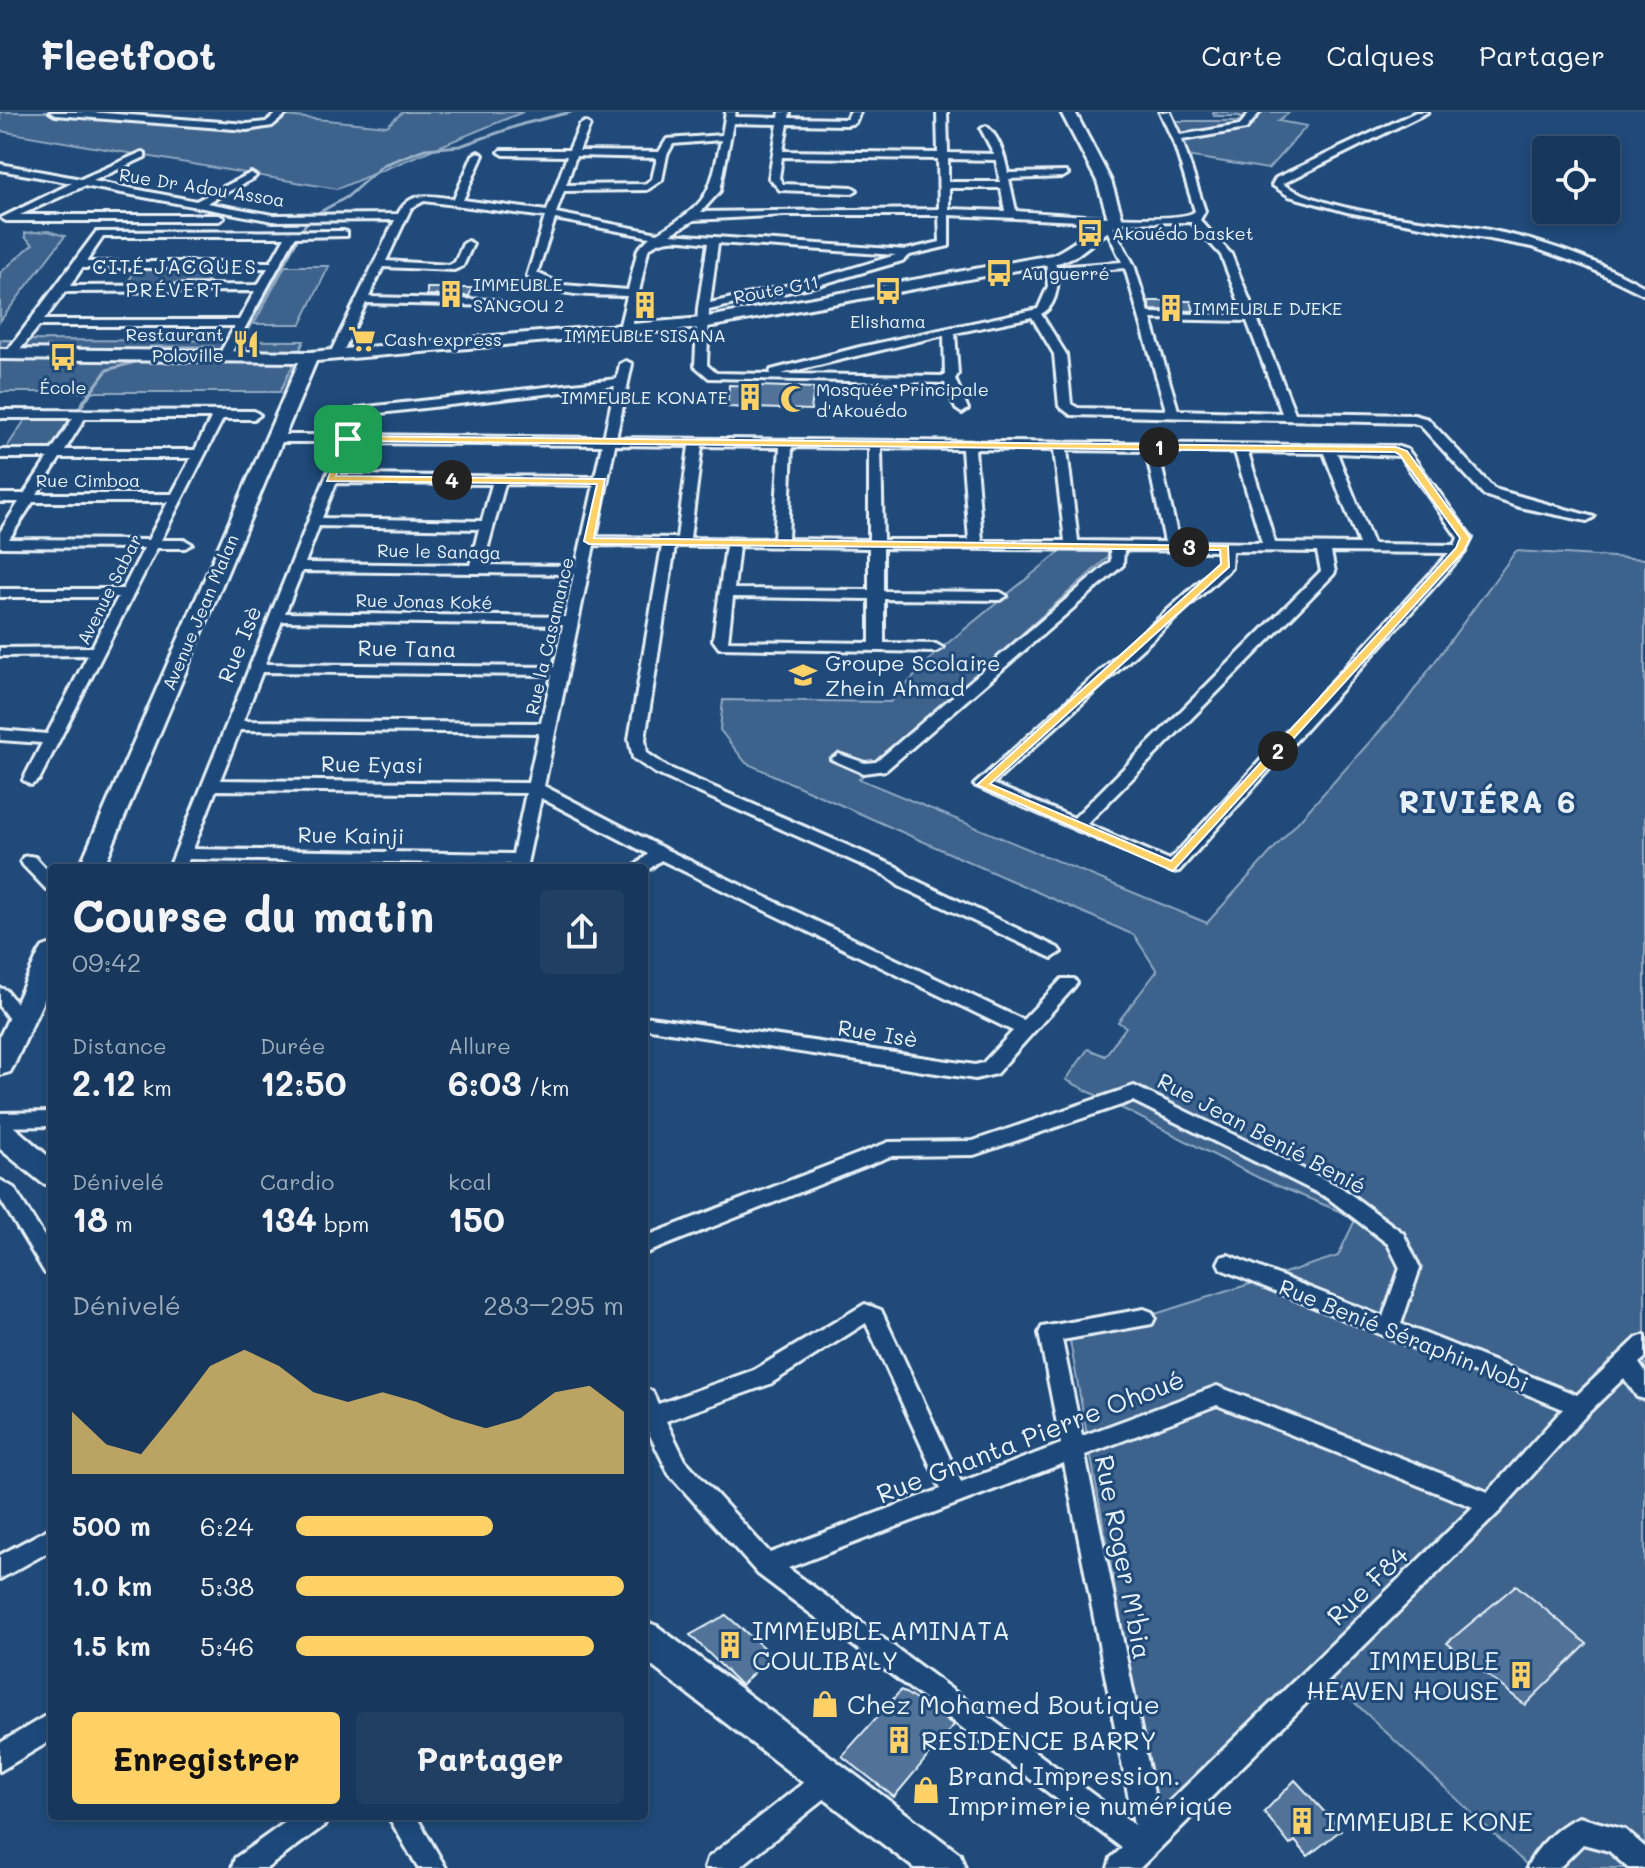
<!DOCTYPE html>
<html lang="fr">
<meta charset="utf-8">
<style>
:root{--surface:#17385c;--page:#203f62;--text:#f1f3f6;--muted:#9eacbb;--line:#365272;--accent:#ffd166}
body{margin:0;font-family:Mali,sans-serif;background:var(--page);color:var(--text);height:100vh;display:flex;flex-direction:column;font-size:30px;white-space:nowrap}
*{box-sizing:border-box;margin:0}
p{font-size:26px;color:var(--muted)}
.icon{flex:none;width:44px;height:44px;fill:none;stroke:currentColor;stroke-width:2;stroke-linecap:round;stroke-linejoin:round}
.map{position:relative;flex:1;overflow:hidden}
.details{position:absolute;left:48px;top:752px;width:600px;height:956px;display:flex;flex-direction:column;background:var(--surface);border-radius:8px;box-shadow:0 4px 12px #0003,0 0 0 2px var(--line)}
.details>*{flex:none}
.fabs{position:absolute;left:1532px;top:24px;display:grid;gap:16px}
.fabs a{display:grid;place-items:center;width:88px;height:88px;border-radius:8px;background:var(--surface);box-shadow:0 4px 12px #0003,0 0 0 2px var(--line);font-size:40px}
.pin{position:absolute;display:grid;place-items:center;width:68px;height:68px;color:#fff;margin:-34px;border-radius:16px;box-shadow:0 4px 12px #0006}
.km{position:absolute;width:40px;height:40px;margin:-20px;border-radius:50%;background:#222;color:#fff;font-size:22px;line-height:40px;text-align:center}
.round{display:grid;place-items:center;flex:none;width:84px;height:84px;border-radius:8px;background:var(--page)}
.head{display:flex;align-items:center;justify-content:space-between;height:136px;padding:0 24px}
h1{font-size:44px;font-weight:800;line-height:60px}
.stats{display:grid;grid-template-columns:repeat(3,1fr);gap:12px;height:136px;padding:8px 24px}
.stats div{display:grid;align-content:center}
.stats b{font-size:34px;font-weight:800}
.stats small{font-size:22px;font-weight:400}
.stats p{font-size:22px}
.chart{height:224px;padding:16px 24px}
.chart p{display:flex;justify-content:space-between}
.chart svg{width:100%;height:144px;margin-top:8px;fill:var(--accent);opacity:.7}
.action{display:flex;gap:16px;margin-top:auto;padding:16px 24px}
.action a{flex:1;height:92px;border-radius:8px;background:var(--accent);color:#111;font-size:32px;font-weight:800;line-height:92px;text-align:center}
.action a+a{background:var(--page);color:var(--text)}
ul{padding:0 24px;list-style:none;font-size:26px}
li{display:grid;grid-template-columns:128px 96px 1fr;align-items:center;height:60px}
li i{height:20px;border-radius:10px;background:var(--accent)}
header{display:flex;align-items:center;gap:48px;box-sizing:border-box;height:112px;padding:0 40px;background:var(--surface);border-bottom:2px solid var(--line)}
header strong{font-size:38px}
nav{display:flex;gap:44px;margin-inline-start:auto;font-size:28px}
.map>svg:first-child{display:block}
</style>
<header>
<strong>Fleetfoot</strong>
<nav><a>Carte</a><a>Calques</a><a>Partager</a></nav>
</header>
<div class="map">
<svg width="1645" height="1756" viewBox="0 0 1645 1756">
<rect width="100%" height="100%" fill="#1f4a7a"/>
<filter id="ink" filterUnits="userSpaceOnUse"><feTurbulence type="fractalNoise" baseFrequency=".0125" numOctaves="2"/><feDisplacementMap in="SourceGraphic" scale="16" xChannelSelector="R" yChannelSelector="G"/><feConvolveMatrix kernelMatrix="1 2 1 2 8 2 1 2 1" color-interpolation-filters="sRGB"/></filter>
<g filter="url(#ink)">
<!-- green -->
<g fill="#3c628c" stroke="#92aac2" stroke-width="2">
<path d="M0,0H57L252,17L273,13L285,4L387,14L403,0H523L337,77L0,19Z"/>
<path d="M1213,0H1290L1278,9L1307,14L1268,57L1187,44L1177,9H1242L1240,4H1214Z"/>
<path d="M48,119L65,124L0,209V161L33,132L25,125V121Z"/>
<path d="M138,154H216L204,175H125Z"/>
<path d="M285,154H329L301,212H254Z"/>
<path d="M0,228L304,229L280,280H0Z"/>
<path d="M27,305H73L52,338H5Z"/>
<path d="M1063,437L1109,438L1107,446L859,667L1207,811L1403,593L1516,439L1645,447V1756H1530L1318,1556L1159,1721L1070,1229L1338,1144L1356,1106L1259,1066L1066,968L1088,937L1105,944L1126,915L1118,910L1157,859L1134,823L746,651L720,618L723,588L890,590L938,539Z"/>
</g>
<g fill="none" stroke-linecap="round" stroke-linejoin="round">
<!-- stream-far1 -->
<g stroke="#9ab0c7" stroke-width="3">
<path d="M150,235H213"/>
<path d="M204,240L238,235L309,106L347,85L383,53L425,37L460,34L523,12L571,0"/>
<path d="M91,280L107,258L142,248"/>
</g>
<!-- stream -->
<g stroke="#9ab0c7" stroke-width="4">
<path d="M76,301L92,278"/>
<path d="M36,364L48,345"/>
</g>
</g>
<!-- building -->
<g fill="#517399" stroke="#e8f1f8" stroke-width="2">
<path d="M427,176H472L469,184L427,183Z"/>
<path d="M1148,189H1191L1194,199L1151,198Z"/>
<path d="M729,273L814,276L811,298L727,295Z"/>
<path d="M1516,1473L1587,1532L1525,1593L1447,1531Z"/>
<path d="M726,1503L772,1543L741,1573L690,1523Z"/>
<path d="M901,1578L954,1613L894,1685L842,1644Z"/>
<path d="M1295,1668L1341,1718L1308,1744L1295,1729L1290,1733L1264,1700Z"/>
</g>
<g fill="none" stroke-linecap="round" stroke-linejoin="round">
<!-- street casing -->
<g stroke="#e8f1f8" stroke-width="6">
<g id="street">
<path d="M50,0H90L247,12L266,10L278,0H289L272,14L247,18L55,3Z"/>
<path d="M726,0H736L734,5L779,6L780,0H790L789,6L847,7L850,0H860L855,11L847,13L788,12L783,39L938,41L937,0H947L948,41L994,42L981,17L986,14C999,24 1005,45 1008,61L1066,60L1068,62L1063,65L1009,67L1016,99C1042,101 1184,113 1195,99L1174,31L1160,0H1170L1180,23L1240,13L1250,0H1260L1246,17L1182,28L1205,99L1200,108L1231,142L1295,301L1414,303L1428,307L1494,377L1594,405L1587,409L1519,395L1484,383L1420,313L1413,311L1071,303L1059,294L1054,242L1032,205L955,221L958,262L955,267L968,297L962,301L956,297L945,271L709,266L695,254L698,196L708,131C687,129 663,122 648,138L631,217L625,220L619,217L627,184C595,183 552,186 527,164L545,105L424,89L411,96L386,149L449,153L455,150L463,132L468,129L473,132L463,154L454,158L383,155L369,185L496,188L502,191L496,194L366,191L341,244L335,247L329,244L395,108L273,109L84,74L20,103H219L224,106L219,109H6L1,106L72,71L0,58V52L81,67L142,40L145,41V45L93,69L196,89L251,61L256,64L254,66L207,91L273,103L398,102C410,78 432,84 454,87L473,43L478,40L483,43L463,88L547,99L567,44L504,43L499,40L501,38H569L580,13L585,10L590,13L579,39L659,40L667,27L722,23ZM733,11L778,12L769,66L780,78L852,81L857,78L852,75L783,72L779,66L782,45L938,47L939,97L701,100L720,79ZM721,28C709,85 709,90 658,121L556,101L564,79L647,78L662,68L667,43L673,32ZM576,44L657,46L652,67L645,72L566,73ZM948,47L996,48L1000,70H948ZM949,76H1001L1005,99L949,97ZM785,103H939L940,130L906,138L671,122L694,108ZM949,103L1103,110L1122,150L1056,155L1054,147H1046L1048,174L1038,197L860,235L771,258L770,262L716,261L707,253L709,198L822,172L902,149L910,143L949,134ZM555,107L650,125L638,137L628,178L563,173L537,161ZM1191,110L1221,143L1244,203L1149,201L1134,153L1111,111ZM718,131L896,143L816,167L710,191ZM1125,156L1166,298L1078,296L1071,292L1066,242L1041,202C1055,196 1059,175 1057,161ZM1151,207L1247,209L1282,301L1178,298ZM944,223L945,264L781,262Z"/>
<path d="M1416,0H1428L1282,72C1335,102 1413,106 1472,115C1533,125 1591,145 1645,175V183L1588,155L1532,135L1347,100L1289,84L1272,73L1276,66Z"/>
<path d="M343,119L347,120V124L295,125L229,245L219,243L235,214H39L15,244L5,242L96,120ZM103,125H285L271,150H86ZM82,156H268L258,173L70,174ZM255,179L239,208H44L65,180Z"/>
<path d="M626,249L632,252L616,326L1396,334L1408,338L1472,426L1465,440L1179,759L1173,760L974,673L1219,452L1218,439L1124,438L1123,453L886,658L863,661L831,647L839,642L865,651L876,650L1111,449L1110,438L883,436V479L1000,480L1007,484L1000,488L884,487V531L936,532L943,536L936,540L719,536L713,528L726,434H675L645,627L647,641L667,655L897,755L911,766L1058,836L1061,840L1052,846L899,774L885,763L655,661L633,646L629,627L662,434L594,433L544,674L665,737L1023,908L1062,867H1074L1077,871L1074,875L996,962L975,967L644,916V904L975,953L983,951L1013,919L661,748L644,761V756H633L648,742L541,686L526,756H510V752L189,747L185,756H169L340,330H274L268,326L270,323H343L352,300L358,296L617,267L620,252ZM615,274L604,326L355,323L363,303ZM352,331L602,333L595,365L339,363ZM615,333L689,334L677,426L596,425ZM702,334L780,335L774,427L690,426ZM792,335L869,336V428L788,427ZM881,336L962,337L969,428H883ZM975,337L1054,338L1065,429H982ZM1067,338L1146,339L1165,430L1078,429ZM1158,339L1235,340L1262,431L1179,430ZM1248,340L1324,341L1359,432L1275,431ZM1337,341L1400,344L1458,426L1455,433L1373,432ZM336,371L492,372L482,409L322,406ZM505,372L594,373L576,454L483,453ZM319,414L479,417L470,453L305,451ZM739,434L869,436V478L734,477ZM1232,439L1317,440L1321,459L1074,706L993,672L1231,456ZM1331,440L1449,441L1170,748L1087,712L1333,463L1335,460ZM302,459L574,462L565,505L285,501ZM733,485L870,487V531L728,529ZM282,509L563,513L554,555L265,552ZM262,560L552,563L541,611L243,609ZM240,618L539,621L528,671L220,668ZM216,678L526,681L513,742L193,737Z"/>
<path d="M0,298L254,299L260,303L254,307H223L161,428H185L192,432L185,436H157L39,668L31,673L23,668L42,631L0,628V618L47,622L88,543L0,544V536L92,535L118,485H0V477H123L144,436L0,435V420L19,390H0V382H24L48,346H0V338H52L73,306H0ZM85,306H211L195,338H65ZM60,346H191L172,382H37ZM33,390H168L148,428L9,427Z"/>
<path d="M29,744L35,745L52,763V779L46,777L23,753L21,749L23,745Z"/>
<path d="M0,876L6,878L26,904L29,909L26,914H14L0,895Z"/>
<path d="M1134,974L1342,1076L1403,1121L1420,1156L1401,1212L1577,1283L1637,1226L1645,1223V1246L1639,1251L1645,1260V1287L1637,1285L1624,1266L1588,1301L1500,1399L1140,1756H1108L1111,1746L1122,1736L758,1462L669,1362L644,1311V1277L652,1279L658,1292L754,1258L865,1192L881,1198L961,1370L1061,1332L1039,1221L1042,1215L1144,1197L1152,1200L1155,1206L1152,1212L1062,1228L1082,1324L1217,1274L1488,1380L1563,1297L1221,1157L1218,1151L1221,1145L1228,1143L1383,1205L1400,1156L1388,1132L1328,1086L1133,989L974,1043L891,1044L644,1142V1125L889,1030L973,1029ZM866,1211L941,1377L770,1441L685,1348L666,1309L770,1272ZM1217,1293L1473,1395L1158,1701L1085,1343ZM1064,1351L1134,1713L788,1456Z"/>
<path d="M52,1000V1014L0,1015V1001Z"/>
<path d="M0,1068L14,1076L52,1137V1163L45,1161L0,1087Z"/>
<path d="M52,1415V1438L0,1467V1443Z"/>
<path d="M52,1600V1628L0,1659V1631Z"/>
<path d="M830,1653L839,1657L843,1666L839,1675L739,1756H705L708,1746L821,1657Z"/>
<path d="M294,1704H329L325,1713L267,1756H232L235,1746Z"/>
<path d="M388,1704H416L446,1756H418Z"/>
<path d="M1579,1705L1625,1718L1645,1735V1756H1628L1609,1739L1583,1732L1559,1756H1527C1534,1737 1560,1712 1579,1705Z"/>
</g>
</g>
<!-- secondary casing -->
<g stroke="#e8f1f8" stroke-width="6">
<g id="secondary">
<path d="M1061,0H1075L1111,69L1123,108L1077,143L1061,150L702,216L316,249L103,756H79L299,250L0,247V237L310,240L702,206L1052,143C1073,134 1089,118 1108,106L1097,69Z"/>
<path d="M52,832V869L14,953L10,960L0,963V924L39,841L43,835Z"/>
<path d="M0,1006C13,1011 38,1037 52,1047V1074L42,1071L0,1037Z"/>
<path d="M644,1509L657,1514L960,1742L965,1756H914L644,1548Z"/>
</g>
</g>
<!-- street -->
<use href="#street" fill="#1f4a7a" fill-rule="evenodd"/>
<!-- secondary -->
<use href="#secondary" fill="#1f4a7a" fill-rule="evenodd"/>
</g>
</g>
<!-- route -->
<path fill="#ffd166" stroke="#fff" stroke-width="2" fill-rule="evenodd" d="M348,324L1396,335L1407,339L1470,426L1464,439L1173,759L977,673L1221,452L1220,438L589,432L584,429L597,372L327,369L343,327ZM351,329L1395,340L1400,343L1460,426L1456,436L1171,749L990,672L1229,455L1228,434L594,426L605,367L336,364Z"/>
<!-- icons -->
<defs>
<g id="bus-bare" transform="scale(2.16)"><path d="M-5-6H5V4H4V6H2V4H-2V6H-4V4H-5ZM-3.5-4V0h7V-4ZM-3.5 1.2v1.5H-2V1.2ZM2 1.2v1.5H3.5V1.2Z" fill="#ffd166" stroke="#1f4a7a" stroke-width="2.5" paint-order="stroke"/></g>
<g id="building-bare" transform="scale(2.16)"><path d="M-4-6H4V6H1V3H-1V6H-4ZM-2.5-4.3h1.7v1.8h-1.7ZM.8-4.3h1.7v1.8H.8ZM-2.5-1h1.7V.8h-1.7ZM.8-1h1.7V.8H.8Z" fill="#ffd166" stroke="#1f4a7a" stroke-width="2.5" paint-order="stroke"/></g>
<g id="supermarket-bare" transform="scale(2.16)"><path d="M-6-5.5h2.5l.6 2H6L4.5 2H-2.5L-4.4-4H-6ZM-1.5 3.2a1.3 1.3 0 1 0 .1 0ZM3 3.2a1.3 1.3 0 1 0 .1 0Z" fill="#ffd166" stroke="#1f4a7a" stroke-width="2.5" paint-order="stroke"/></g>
<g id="restaurant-bare" transform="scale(2.16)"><path d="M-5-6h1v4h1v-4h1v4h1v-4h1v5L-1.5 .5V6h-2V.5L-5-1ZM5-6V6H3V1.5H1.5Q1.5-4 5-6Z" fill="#ffd166" stroke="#1f4a7a" stroke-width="2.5" paint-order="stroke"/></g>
<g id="mosque-bare" transform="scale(2.16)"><path d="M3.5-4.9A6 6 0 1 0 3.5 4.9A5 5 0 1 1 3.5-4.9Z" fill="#ffd166" stroke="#1f4a7a" stroke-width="2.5" paint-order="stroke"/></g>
<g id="school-bare" transform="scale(2.16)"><path d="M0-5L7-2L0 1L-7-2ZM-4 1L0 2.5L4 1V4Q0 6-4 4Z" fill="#ffd166" stroke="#1f4a7a" stroke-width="2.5" paint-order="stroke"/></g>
<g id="shop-bare" transform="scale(2.16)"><path d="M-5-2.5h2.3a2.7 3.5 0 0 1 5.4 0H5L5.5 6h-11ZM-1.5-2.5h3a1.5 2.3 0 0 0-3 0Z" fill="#ffd166" stroke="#1f4a7a" stroke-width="2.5" paint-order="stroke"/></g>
</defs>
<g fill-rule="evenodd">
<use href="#bus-bare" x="1090" y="121"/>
<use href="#bus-bare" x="999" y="161"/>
<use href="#bus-bare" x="888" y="179"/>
<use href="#building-bare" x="451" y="182"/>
<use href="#building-bare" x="645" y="193"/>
<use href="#building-bare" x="1171" y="196"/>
<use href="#supermarket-bare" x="362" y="227"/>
<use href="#restaurant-bare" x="246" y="232"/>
<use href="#bus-bare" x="63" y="245"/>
<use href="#building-bare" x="750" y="285"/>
<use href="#mosque-bare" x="794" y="287"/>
<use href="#school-bare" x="803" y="563"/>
<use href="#building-bare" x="730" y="1533"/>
<use href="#building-bare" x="1521" y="1563"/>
<use href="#shop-bare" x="825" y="1592"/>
<use href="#building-bare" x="899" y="1628"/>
<use href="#shop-bare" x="926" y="1678"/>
<use href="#building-bare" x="1302" y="1709"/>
</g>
<g text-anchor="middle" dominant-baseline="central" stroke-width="6" stroke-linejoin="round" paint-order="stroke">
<!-- far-street labels -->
<g font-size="18" fill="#e8f1f8" stroke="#1f4a7a">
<text transform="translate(202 75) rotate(9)">Rue Dr Adou Assoa</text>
<text transform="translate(776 177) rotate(-11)">Route G11</text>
<text x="88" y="368">Rue Cimboa</text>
<text transform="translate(439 439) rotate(1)">Rue le Sanaga</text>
<text transform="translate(109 477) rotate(-63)">Avenue Sabar</text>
<text transform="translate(424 489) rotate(1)">Rue Jonas Koké</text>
<text transform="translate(200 500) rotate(-67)">Avenue Jean Malan</text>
<text transform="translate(549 524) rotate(-77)">Rue la Casamance</text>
</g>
<!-- far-poi labels -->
<g font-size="18" fill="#e8f1f8" stroke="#1f4a7a" text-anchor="start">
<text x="1112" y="121">Akouédo basket</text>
<text x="1021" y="161">Au guerré</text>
<text x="473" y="172">IMMEUBLE<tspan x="473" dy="21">SANGOU 2</tspan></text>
<text x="1193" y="196">IMMEUBLE DJEKE</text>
<text x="888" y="209" text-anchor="middle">Elishama</text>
<text x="224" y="222" text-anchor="end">Restaurant<tspan x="224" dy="21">Poloville</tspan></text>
<text x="645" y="223" text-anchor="middle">IMMEUBLE SISANA</text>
<text x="384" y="227">Cash express</text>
<text x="63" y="275" text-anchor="middle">École</text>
<text x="816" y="277">Mosquée Principale<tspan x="816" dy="21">d'Akouédo</tspan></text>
<text x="728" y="285" text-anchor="end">IMMEUBLE KONATE</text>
</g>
<!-- far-neighbourhood labels -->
<g font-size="20" letter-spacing="2" fill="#e8f1f8" stroke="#1f4a7a">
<text x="175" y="154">CITÉ JACQUES<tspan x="175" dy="23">PRÉVERT</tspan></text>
</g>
<!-- street labels -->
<g font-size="22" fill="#e8f1f8" stroke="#1f4a7a">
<text transform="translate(239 532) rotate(-68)">Rue Isè</text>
<text transform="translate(407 536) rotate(1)">Rue Tana</text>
<text transform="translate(372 652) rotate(1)">Rue Eyasi</text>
<text transform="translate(351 723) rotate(1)">Rue Kainji</text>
<text transform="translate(878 921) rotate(9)">Rue Isè</text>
<text transform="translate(1262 1021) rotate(28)">Rue Jean Benié Benié</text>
<text transform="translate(1404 1223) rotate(22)">Rue Benié Séraphin Nobi</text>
</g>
<!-- poi labels -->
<g font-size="22" fill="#e8f1f8" stroke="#1f4a7a" text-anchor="start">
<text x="825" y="550">Groupe Scolaire<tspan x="825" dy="25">Zhein Ahmad</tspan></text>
</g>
<!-- near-street labels -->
<g font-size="26" fill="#e8f1f8" stroke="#1f4a7a">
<text transform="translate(1030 1324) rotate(-21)">Rue Gnanta Pierre Ohoué</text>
<text transform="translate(1124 1445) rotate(79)">Rue Roger M'bia</text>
<text transform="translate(1367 1473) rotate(-44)">Rue F84</text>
</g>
<!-- near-poi labels -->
<g font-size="26" fill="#e8f1f8" stroke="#1f4a7a" text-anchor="start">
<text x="752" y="1518">IMMEUBLE AMINATA<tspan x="752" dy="30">COULIBALY</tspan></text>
<text x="1499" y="1548" text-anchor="end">IMMEUBLE<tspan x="1499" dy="30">HEAVEN HOUSE</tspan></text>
<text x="847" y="1592">Chez Mohamed Boutique</text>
<text x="921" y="1628">RESIDENCE BARRY</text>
<text x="948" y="1663">Brand Impression.<tspan x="948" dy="30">Imprimerie numérique</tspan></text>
<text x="1324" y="1709">IMMEUBLE KONE</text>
</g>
<!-- district labels -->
<g font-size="30" font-weight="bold" letter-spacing="2" fill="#e8f1f8" stroke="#1f4a7a">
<text x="1488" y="689">RIVIÉRA 6</text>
</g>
</g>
</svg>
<div class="fabs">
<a><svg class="icon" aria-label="locate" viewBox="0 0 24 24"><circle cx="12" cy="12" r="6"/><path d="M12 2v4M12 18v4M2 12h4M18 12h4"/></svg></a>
</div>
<div class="pin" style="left:348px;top:327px;background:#1e9e55"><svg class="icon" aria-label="arrive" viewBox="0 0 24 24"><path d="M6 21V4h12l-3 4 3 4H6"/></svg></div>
<b class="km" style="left:1159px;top:335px">1</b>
<b class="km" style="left:1278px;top:639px">2</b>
<b class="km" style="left:1189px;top:435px">3</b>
<b class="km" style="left:452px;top:368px">4</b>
<section class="details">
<div class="head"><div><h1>Course du matin</h1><p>09:42</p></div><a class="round"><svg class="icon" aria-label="share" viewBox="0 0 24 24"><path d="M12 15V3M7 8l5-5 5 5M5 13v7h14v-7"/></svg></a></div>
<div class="stats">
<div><p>Distance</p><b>2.12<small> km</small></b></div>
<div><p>Durée</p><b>12:50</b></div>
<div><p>Allure</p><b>6:03<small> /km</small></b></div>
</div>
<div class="stats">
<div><p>Dénivelé</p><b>18<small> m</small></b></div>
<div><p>Cardio</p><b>134<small> bpm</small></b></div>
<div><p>kcal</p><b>150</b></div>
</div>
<div class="chart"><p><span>Dénivelé</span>283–295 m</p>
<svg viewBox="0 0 160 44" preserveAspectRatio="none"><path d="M0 44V25L10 35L20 38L30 25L40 11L50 6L60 11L70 19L80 22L90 19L100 22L110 27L120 30L130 27L140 19L150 17L160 25V44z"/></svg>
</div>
<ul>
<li><b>500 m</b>6:24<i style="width:60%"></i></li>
<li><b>1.0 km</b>5:38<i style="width:100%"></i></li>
<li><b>1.5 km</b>5:46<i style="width:91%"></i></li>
</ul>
<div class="action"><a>Enregistrer</a><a>Partager</a></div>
</section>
</div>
